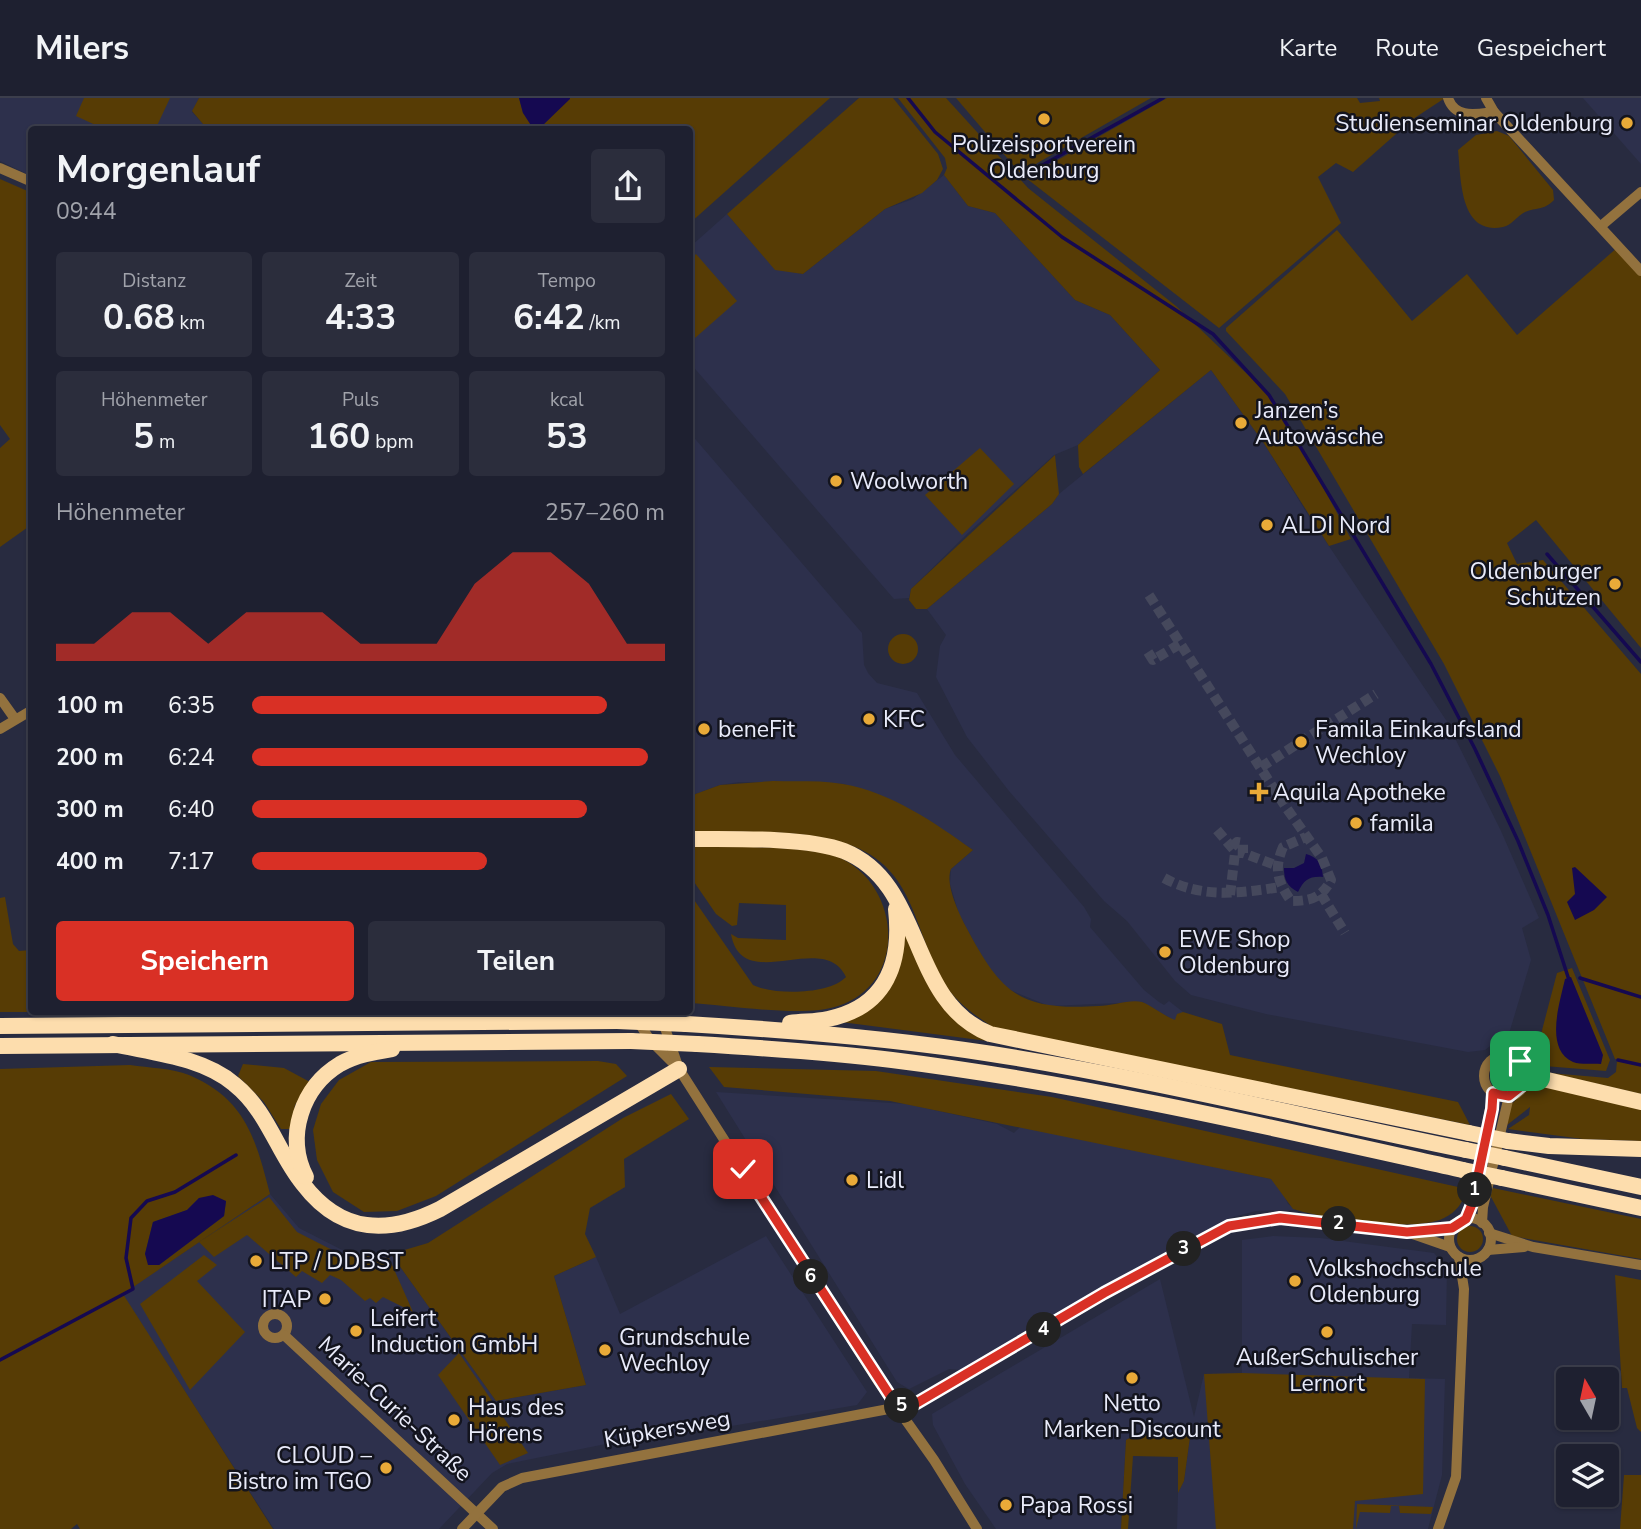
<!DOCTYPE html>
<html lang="de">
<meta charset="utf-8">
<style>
:root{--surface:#1e2030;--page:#2b2d3c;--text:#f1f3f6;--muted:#a1a3ab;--line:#3c3e4c;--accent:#d93025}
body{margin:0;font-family:"Nunito Sans",sans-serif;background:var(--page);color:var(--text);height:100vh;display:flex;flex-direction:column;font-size:26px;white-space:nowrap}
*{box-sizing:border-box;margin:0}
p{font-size:23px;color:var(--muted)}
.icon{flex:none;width:38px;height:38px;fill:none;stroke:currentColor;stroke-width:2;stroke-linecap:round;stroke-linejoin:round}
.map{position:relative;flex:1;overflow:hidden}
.sheet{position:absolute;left:28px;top:28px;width:665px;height:889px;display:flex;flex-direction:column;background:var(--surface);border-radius:7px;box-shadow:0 2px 5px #0004,0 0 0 2px var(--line)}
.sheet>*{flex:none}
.needle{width:46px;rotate:351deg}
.buttons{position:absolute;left:1556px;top:1269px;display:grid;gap:14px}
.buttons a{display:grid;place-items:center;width:63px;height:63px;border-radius:7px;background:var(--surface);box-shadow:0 2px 5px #0004,0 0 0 2px var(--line);font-size:35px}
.pin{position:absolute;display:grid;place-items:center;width:60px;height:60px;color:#fff;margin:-30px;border-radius:14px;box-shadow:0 4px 10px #0006}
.km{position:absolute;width:35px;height:35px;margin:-18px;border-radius:50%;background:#222;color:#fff;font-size:19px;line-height:35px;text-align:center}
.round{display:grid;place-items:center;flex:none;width:74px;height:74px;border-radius:7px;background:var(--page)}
.headline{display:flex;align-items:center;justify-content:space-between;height:119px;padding:0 28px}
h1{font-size:38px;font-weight:700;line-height:52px}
.metrics{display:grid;grid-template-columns:repeat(3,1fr);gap:10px;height:119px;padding:7px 28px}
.metrics div{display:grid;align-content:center;border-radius:7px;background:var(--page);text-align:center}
.metrics b{font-size:35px;font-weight:700}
.metrics small{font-size:19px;font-weight:400}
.metrics p{font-size:19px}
.chart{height:196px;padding:14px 28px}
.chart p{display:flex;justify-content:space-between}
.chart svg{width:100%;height:126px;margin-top:7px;fill:var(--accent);opacity:.7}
.cta{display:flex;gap:14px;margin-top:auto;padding:14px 28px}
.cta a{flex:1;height:80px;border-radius:7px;background:var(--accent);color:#fff;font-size:28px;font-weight:700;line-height:80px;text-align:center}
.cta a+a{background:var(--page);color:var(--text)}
ul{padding:0 28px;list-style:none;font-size:23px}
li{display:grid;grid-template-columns:112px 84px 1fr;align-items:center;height:52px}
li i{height:18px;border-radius:9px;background:var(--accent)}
header{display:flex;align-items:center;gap:42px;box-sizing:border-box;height:98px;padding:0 35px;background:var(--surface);border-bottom:2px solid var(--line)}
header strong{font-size:33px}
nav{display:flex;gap:38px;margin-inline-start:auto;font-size:24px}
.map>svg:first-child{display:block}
</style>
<header>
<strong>Milers</strong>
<nav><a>Karte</a><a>Route</a><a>Gespeichert</a></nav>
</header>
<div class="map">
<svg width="1641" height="1431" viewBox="0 0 1641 1431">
<rect width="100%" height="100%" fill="#282b40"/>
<!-- built -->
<g fill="#2d304c">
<path d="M0,0H199L192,14L208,31L32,32L31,78L0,63Z"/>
<path d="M1583,0H1641V66Z"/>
<path d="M944,77L968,108L995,115L1075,202L1110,217L1160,272L1078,347L1054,357L969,434L911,491L909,500L894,501L690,265V149L727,116L775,171L803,176L885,111L913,101Z"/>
<path d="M1211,272L1263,344L1308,417L1446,622L1501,733L1539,820L1522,830L1531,862L1508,939H1502L1485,952L1468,954L1266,916L1191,897L1175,883L1127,823L1104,803L1009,693L967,639L936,579L940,548L946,537L927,511L1052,406L1059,396Z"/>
<path d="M690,335L862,535L864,567L868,575L877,585L917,595L955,657L1084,809L1091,821L1090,829L1144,892L1159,904L1164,907L1169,903L1183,914L1175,923L1142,904L1049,908L1010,892L996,881L984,863L959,816L950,786L951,771L973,752L899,706L844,686L808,684H739L720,687L690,698Z"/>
<path d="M716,994L907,1006L997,1026L1014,1035L1021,1028L1146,1054L1271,1081L1280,1089L1288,1106L1296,1112L1256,1113L1229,1120L961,1272L949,1271L909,1291L897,1284Z"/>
<path d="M270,1096L299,1130L348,1155L391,1156L496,1303L586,1287L554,1178L596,1159L620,1216L766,1138L867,1294L857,1307L672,1338L670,1333L507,1366L492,1375L439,1431H274L122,1196Z"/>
<path d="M1273,1138L1320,1140L1434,1155L1447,1171L1446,1227L1412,1226L1409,1280L1445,1281L1442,1377L1428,1431H1177L1178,1395L1184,1383L1191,1332L1176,1338L1134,1337L1126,1342L1121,1431H996L965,1386L933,1327L932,1316L1160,1181L1194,1319L1204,1276L1242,1275V1142Z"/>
</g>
<!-- green -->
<g fill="#573c05" fill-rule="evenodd">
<path d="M84,0H170L155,32L104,31L76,18Z"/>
<path d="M199,0H519L523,15L544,26L570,0H830L690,125V32H208L192,13Z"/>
<path d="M859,0H893L938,56L943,71L937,82L922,95L885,111L803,176L775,172L727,116Z"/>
<path d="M898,0H946L1028,90L1176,208L1267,295L1295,337L1351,441L1329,448L1263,344L1211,272L1083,376L1079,369L1078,347L1160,272L1110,217L1075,202L995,115L968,108L944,77L947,70L945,60Z"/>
<path d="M956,0H1151L1020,75Z"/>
<path d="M1167,0H1357L1360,5L1380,3L1379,0H1445L1413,21L1353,74L1336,65L1318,79L1341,125L1219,230L1026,80Z"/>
<path d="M1497,33L1509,38L1553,92L1554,102C1543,113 1537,109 1525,114C1517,118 1512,127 1503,129C1459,138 1461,79 1458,52L1476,37Z"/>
<path d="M0,81L32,95L31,427L0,449V350L10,341L0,327Z"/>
<path d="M1337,132L1412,223L1467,176L1517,237L1618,149L1641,173V550L1536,422L1507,445L1517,466L1543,462L1641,576V966L1615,961L1500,678L1444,566L1285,296L1226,233V230Z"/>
<path d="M696,156L737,203L695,240L690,234V162Z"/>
<path d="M980,350L1014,386L962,437L925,397Z"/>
<path d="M1055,357L1059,396L1052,406L927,511H916L909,502L911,491Z"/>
<circle cx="903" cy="551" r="15"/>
<path d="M773,683C796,684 820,682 843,686C891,694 935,725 973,752L951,771C945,786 958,813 965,827C1001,895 1018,913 1099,908C1111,908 1130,901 1142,904C1151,907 1164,918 1175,922L1177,916L1183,914L1222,926L1230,957L1458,1004L1470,1027L994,930C975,917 955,904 943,883C913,831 915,770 850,747C804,730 739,735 690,733V698L720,687Z"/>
<path d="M690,749C721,748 812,748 838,759C901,786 909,885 838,908C803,920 729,907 690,905V796L753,887C774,897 829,897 846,879C824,831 742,898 731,836L738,840L786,842V807L739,805L737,827L732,828L716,816L690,778Z"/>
<path d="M5,799L13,846L19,853L31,852L32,914H120H0V800Z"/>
<path d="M903,832L921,869L995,944L841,924L864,909Z"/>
<path d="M1572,870L1610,962L1606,973L1544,968L1537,973L1526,960L1523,950L1533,948L1540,940L1557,875Z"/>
<path d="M598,963L616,966L627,978L436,1098L397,1113L364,1114L333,1094L317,1062L313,1032L321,1006L339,982L371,964Z"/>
<path d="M1617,963L1641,968V996L1550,975L1608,980L1616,974Z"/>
<path d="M243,966L284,970L310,984L295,1007L291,1031H281L264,1004L238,978Z"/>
<path d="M130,967C149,970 172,970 189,977C246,1001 256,1042 270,1096L123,1196L273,1431H80L77,1426L71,1431H0V971ZM199,1100L226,1103L224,1118L159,1167L145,1156L153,1124L187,1112Z"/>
<path d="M709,969L876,973L1052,999L1467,1091C1463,1104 1457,1114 1444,1120C1414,1135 1326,1121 1293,1111L1271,1081L890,1003L724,989Z"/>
<path d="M1533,984L1641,1009V1043L1583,1041L1508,1031L1529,1017L1530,1009L1507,1027L1510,1008Z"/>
<path d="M671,996L689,1021L624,1061L625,1089L590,1110L585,1136L596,1159L554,1178L586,1287L496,1303L391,1156L428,1145L623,1020Z"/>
<path d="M1493,1090L1641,1121V1161L1512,1138L1490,1097Z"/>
<path d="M269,1099L297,1134L340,1156L389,1160L413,1214L383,1199L376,1205L370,1200L365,1203L341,1182L330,1177L322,1185L302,1173L296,1179L247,1137L214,1159L199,1144Z"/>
<circle cx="1470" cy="1141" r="13"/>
<path d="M204,1157L217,1167L197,1183L245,1234L190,1292L140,1206Z"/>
<path d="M1615,1177L1641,1182V1334L1637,1330L1627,1290H1622Z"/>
<path d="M459,1255L528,1355L500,1367L438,1277Z"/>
<path d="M1242,1275L1425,1281L1423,1396L1355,1403L1353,1431H1216L1204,1276Z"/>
<path d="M1191,1332L1184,1383L1178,1395V1359L1133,1358L1128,1431H1121L1126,1342C1143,1331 1170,1340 1191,1332Z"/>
<path d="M1624,1377H1641V1431H1620Z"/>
<path d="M1357,1406L1433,1409L1431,1416L1400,1415L1399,1408H1391L1390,1415L1360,1414L1356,1431Z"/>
</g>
<!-- water -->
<g fill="#150951">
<path d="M519,0H570V1L544,26L532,29L523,15Z"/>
<path d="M1306,756C1319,760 1322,766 1323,779C1309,778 1304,782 1298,794C1287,788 1284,782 1284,770H1294L1304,765Z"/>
<path d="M1575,769L1607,799L1594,812L1575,822L1567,804L1575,796L1572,770Z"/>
<path d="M1571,879L1603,957L1601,966C1593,965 1581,967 1573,964C1544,951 1560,904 1565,881Z"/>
<path d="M213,1097L226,1103L224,1118L159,1167H148L145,1156L153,1124L187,1112L199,1100Z"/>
</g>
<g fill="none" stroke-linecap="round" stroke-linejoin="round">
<!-- stream -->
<g stroke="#150951" stroke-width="3.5">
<path d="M908,0L935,34L1062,139L1213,236L1269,297L1431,566L1475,651L1518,743L1548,817L1569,882"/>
<path d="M1030,74L1163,0"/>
<path d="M1547,456L1641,564"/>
<path d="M1580,880L1641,899"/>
<path d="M1618,962L1641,967"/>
<path d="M0,1262L133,1191L126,1160L131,1120L147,1103L175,1094L236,1057"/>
</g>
<!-- minor-tunnel -->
<g stroke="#45485c" stroke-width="10" stroke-dasharray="10 5" stroke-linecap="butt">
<path d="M1149,497L1285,708L1322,760L1331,782C1322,800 1310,803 1291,803C1277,783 1274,770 1283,749L1306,739"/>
<path d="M1148,554L1153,562L1180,546"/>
<path d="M1261,669L1376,596"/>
<path d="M1217,732L1234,752"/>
<path d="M1232,749L1237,744L1243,745V755L1275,767"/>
<path d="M1164,780C1202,801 1240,795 1281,789"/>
<path d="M1321,796L1345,835"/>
<path d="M1230,797L1235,755H1243"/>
</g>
<!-- minor -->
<g stroke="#93723e" stroke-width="10">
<path d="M1448,0C1455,21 1476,16 1494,14"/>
<path d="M1486,0L1494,14L1641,173"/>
<path d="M0,70L32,84"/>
<path d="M1601,128L1641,94"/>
<path d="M0,600L15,621"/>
<path d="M0,631L32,612"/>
<path d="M632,914L650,942L677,969"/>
<path d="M655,914L665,930L679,971L878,1283L934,1362L977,1431"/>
<circle cx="1505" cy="978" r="21"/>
<circle cx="1470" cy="1141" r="21"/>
<path d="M1466,1121L1474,1097L1493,995"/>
<path d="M1482,1125L1483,1109L1509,998"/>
<path d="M1413,1134L1452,1130"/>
<path d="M1489,1135L1533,1149L1641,1167"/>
<path d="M1488,1152L1524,1149"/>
<circle cx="275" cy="1228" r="12"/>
<path d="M284,1237L493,1431"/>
<path d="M462,1431L502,1389L522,1380L915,1306L1171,1158L1217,1133L1242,1124L1271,1120L1298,1121L1407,1134L1450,1149"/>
<path d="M1438,1431L1456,1379L1464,1191L1459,1159"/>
</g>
<!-- highway -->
<g stroke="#fdddad" stroke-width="16">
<path d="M690,741C730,741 808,739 844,753C926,786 907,903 990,936L1469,1035"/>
<path d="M790,925C803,923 815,924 828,921C887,909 902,864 896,811"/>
<path d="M686,926C789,932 890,940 992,956C1151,981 1308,1020 1466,1052"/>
<path d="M0,928L617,923"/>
<path d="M113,946C153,955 202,959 234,986C268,1013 277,1054 303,1086C341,1136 388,1137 440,1111L679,971"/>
<path d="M697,946C763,950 827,954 892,962C1084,986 1274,1030 1463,1072"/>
<path d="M0,948L631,943"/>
<path d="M1526,977L1641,1004"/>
<path d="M1508,1043L1549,1048L1641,1051"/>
<path d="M1505,1060L1641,1089"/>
<path d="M306,1079C285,1038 302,989 340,966C356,957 374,954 392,951"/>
<path d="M1502,1080L1641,1110"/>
</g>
<!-- highway-bridge -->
<g stroke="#fdddad" stroke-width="16">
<path d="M617,923L686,926"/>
<path d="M631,943L697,946"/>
<path d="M1469,1035L1508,1043"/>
<path d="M1466,1052L1505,1060"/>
<path d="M1463,1072L1502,1080"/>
</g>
</g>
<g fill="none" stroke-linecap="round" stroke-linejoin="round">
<!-- route casing -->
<g stroke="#fff" stroke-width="14">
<path id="route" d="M743,1071L898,1310L915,1306L1104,1195L1229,1128L1280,1120L1407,1134L1452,1130L1466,1121L1472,1106L1492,1011L1493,995L1509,998L1524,986L1526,975L1520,963"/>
</g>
<!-- route -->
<use href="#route" stroke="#d93025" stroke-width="9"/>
</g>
<!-- markers -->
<g fill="#e9aa38" stroke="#13141e" stroke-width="2.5">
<circle cx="1044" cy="21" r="7"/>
<circle cx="1627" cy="25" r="7"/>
<circle cx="1241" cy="325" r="7"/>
<circle cx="836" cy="383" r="7"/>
<circle cx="1267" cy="427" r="7"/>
<circle cx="1615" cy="486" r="7"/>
<circle cx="869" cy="621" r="7"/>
<circle cx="704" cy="631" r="7"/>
<circle cx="1301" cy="644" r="7"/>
<path d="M1255.5 683.5h7v7h7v7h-7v7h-7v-7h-7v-7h7z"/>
<circle cx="1356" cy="725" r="7"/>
<circle cx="1165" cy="854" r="7"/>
<circle cx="852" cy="1082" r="7"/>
<circle cx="256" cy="1163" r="7"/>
<circle cx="1295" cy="1183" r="7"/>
<circle cx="325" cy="1201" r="7"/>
<circle cx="356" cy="1233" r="7"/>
<circle cx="1327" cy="1234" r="7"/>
<circle cx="605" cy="1252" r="7"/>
<circle cx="1132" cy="1280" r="7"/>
<circle cx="454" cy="1322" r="7"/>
<circle cx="386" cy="1370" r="7"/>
<circle cx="1006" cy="1407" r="7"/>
</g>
<g text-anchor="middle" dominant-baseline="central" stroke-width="5" stroke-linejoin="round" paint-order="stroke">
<!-- poi labels -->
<g font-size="23" fill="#e9ebfa" stroke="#13141e" text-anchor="start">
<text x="1613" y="25" text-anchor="end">Studienseminar Oldenburg</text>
<text x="1044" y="46" text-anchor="middle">Polizeisportverein<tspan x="1044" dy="26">Oldenburg</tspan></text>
<text x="1255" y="312">Janzen’s<tspan x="1255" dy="26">Autowäsche</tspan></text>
<text x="850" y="383">Woolworth</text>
<text x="1281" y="427">ALDI Nord</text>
<text x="1601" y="473" text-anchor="end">Oldenburger<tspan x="1601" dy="26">Schützen</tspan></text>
<text x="883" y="621">KFC</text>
<text x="718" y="631">beneFit</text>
<text x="1315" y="631">Famila Einkaufsland<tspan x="1315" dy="26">Wechloy</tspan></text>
<text x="1273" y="694">Aquila Apotheke</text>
<text x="1370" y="725">famila</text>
<text x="1179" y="841">EWE Shop<tspan x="1179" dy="26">Oldenburg</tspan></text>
<text x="866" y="1082">Lidl</text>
<text x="270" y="1163">LTP / DDBST</text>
<text x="1309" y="1170">Volkshochschule<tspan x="1309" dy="26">Oldenburg</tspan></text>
<text x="311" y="1201" text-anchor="end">ITAP</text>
<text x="370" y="1220">Leifert<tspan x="370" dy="26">Induction GmbH</tspan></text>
<text x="619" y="1239">Grundschule<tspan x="619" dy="26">Wechloy</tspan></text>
<text x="1327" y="1259" text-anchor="middle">AußerSchulischer<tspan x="1327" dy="26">Lernort</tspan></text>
<text x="1132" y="1305" text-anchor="middle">Netto<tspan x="1132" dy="26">Marken-Discount</tspan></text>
<text x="468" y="1309">Haus des<tspan x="468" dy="26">Hörens</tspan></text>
<text x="372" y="1357" text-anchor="end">CLOUD –<tspan x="372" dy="26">Bistro im TGO</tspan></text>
<text x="1020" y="1407">Papa Rossi</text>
</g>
<!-- street labels -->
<g font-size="23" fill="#e9ebfa" stroke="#13141e">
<text transform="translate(395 1311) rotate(43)">Marie-Curie-Straße</text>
<text transform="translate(667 1331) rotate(-10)">Küpkersweg</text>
</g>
</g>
</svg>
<div class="buttons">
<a><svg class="needle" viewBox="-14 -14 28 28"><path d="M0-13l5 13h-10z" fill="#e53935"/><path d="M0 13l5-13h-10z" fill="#a1a3ab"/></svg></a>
<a><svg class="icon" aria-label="layers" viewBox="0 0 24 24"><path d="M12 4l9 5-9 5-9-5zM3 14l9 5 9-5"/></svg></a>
</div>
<div class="pin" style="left:1520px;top:963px;background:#1e9e55"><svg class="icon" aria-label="arrive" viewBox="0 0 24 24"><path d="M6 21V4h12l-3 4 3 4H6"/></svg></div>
<div class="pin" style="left:743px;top:1071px;background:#d93025"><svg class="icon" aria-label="check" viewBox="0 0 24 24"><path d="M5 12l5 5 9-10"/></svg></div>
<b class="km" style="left:1475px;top:1092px">1</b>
<b class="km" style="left:1339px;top:1126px">2</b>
<b class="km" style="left:1184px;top:1151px">3</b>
<b class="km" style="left:1044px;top:1232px">4</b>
<b class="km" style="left:902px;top:1308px">5</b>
<b class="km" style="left:811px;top:1179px">6</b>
<section class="sheet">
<div class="headline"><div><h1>Morgenlauf</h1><p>09:44</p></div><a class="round"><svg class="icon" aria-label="share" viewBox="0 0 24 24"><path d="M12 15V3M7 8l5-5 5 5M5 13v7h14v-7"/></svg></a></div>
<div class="metrics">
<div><p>Distanz</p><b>0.68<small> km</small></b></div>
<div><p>Zeit</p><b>4:33</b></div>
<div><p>Tempo</p><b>6:42<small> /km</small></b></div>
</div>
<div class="metrics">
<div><p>Höhenmeter</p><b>5<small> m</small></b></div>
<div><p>Puls</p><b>160<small> bpm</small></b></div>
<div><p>kcal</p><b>53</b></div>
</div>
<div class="chart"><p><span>Höhenmeter</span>257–260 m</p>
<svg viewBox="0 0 160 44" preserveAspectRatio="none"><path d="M0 44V38L10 38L20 27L30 27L40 38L50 27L60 27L70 27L80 38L90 38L100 38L110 17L120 6L130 6L140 17L150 38L160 38V44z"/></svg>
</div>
<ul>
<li><b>100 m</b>6:35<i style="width:86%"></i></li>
<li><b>200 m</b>6:24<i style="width:96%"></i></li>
<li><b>300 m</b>6:40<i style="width:81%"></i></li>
<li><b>400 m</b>7:17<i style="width:57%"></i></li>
</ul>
<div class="cta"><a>Speichern</a><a>Teilen</a></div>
</section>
</div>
